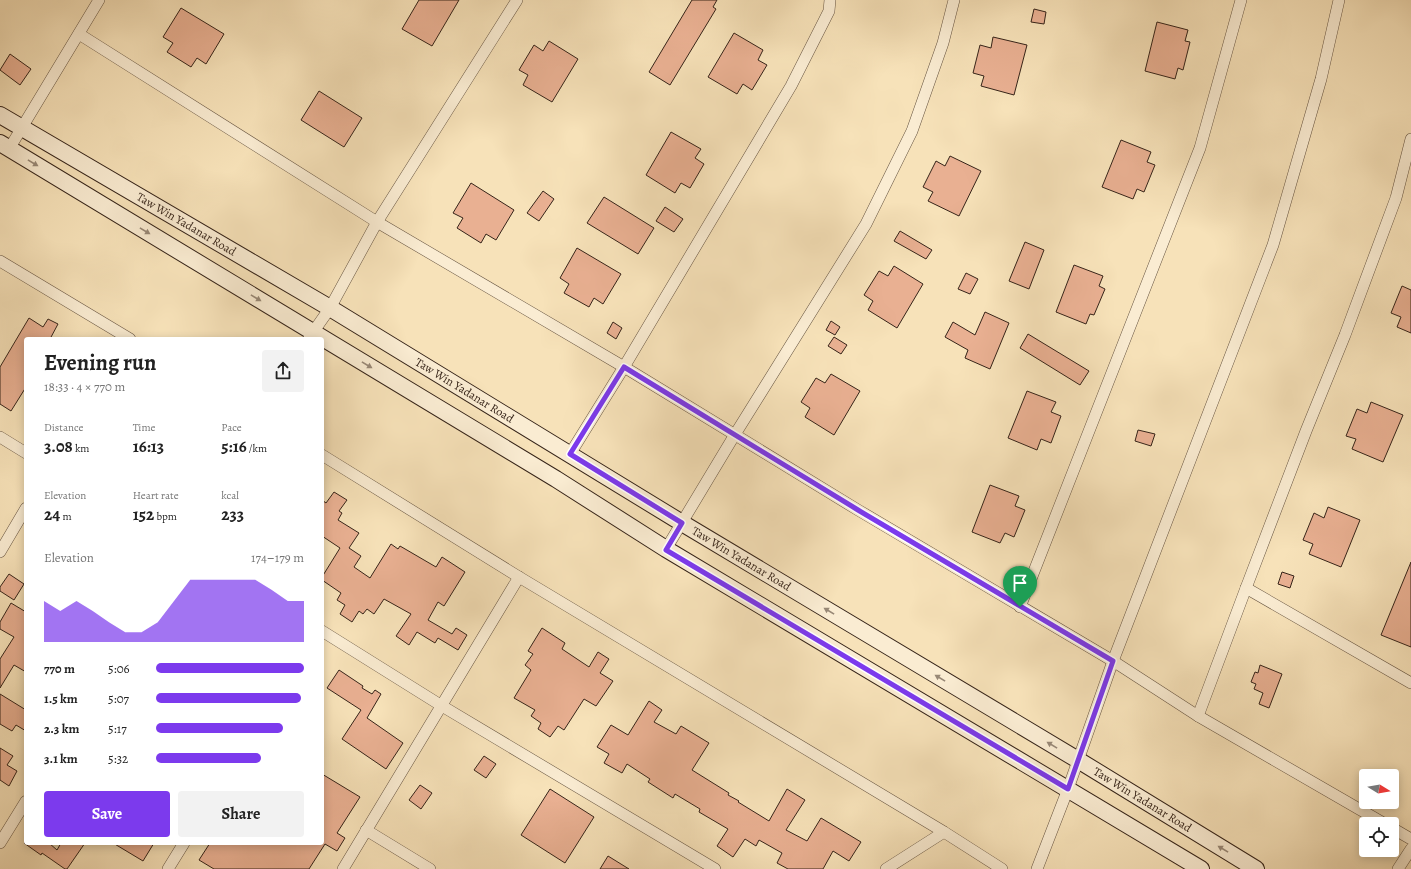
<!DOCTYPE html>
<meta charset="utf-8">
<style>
:root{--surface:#fff;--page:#f2f2f2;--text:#222;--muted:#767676;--accent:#7c3aed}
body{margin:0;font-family:Alegreya,serif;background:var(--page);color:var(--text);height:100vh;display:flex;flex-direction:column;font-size:15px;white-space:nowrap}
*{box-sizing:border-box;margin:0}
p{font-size:13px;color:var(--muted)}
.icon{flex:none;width:22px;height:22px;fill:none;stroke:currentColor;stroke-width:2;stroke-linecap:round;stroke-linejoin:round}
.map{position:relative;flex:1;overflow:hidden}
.side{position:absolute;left:24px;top:337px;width:300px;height:508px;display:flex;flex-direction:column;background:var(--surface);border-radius:4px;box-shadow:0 2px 10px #0003}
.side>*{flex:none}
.needle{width:26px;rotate:101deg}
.controls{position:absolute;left:1359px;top:769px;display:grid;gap:8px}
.controls a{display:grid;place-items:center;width:40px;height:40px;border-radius:4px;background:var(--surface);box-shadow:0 2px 10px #0003;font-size:20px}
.pin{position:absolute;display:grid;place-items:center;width:34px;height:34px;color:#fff;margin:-41px -17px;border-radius:50% 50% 50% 0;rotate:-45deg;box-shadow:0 0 4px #0007}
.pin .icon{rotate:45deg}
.round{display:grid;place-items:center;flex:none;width:42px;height:42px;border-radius:4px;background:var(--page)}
.head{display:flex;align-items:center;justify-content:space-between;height:68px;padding:0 20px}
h1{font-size:22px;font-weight:600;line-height:30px}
.stats{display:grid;grid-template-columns:repeat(3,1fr);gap:6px;height:68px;padding:4px 20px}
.stats div{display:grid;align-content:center}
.stats b{font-size:17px;font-weight:600}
.stats small{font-size:11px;font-weight:400}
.stats p{font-size:11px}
.chart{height:112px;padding:8px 20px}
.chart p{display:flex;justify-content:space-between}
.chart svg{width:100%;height:72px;margin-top:4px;fill:var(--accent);opacity:.7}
.cta{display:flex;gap:8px;margin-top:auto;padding:8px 20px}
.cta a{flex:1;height:46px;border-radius:4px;background:var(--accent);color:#fff;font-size:16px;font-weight:600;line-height:46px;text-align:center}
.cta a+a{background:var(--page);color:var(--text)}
ul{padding:0 20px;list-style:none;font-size:13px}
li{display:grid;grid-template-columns:64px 48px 1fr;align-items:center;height:30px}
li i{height:10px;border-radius:5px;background:var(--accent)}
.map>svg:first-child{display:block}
</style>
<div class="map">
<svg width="1411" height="869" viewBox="0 0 1411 869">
<rect width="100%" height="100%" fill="#f7e2b9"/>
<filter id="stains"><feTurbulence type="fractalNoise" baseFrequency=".005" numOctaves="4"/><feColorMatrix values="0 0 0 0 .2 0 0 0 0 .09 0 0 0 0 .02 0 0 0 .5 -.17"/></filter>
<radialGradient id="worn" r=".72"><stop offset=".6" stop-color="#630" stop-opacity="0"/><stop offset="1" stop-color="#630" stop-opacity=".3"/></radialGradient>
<!-- building -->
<g fill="#e9b092" stroke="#362419">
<path d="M419,0H459L432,46L402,29Z"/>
<path d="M692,0H717L713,7L716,9L670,85L649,72Z"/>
<path d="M181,8L224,34L206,64L197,58L191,67L167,52L173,43L163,37Z"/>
<path d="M1034,9L1046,12L1044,24L1031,22Z"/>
<path d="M1157,22L1188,30L1185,41L1190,42L1183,70L1178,68L1175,79L1145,71Z"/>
<path d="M734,33L763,50L758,60L767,65L752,90L743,84L737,94L708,77Z"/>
<path d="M993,37L1027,45L1014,95L981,86L984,76L973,73L980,45L991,48Z"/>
<path d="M549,41L578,59L552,102L523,85L528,75L519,70L534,45L543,51Z"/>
<path d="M10,54L31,69L20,85L0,70Z"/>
<path d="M319,91L362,118L344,147L301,120Z"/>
<path d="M671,132L701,149L695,158L704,164L690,188L681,183L675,193L646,175Z"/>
<path d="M1121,140L1151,152L1147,162L1155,165L1144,192L1137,189L1133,199L1102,187Z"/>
<path d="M950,156L981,171L959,216L928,201L933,192L923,187L936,161L945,166Z"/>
<path d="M471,183L514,210L496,240L486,234L481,243L457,228L463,218L453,213Z"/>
<path d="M543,191L554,199L539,221L527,213Z"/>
<path d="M604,197L654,228L638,254L587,223Z"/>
<path d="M665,207L683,219L674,232L656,221Z"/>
<path d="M900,231L932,250L926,259L894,241Z"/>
<path d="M1025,242L1044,250L1029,289L1009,281Z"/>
<path d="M577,248L621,274L603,304L594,298L589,307L564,293L569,284L560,278Z"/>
<path d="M1074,265L1103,276L1099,286L1105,289L1094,315L1090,314L1086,324L1056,312Z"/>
<path d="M894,266L923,284L897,328L868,310L873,301L864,295L879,271L888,276Z"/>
<path d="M966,273L978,279L970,294L958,289Z"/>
<path d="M1402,286L1411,290V333L1397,327L1401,317L1391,313Z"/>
<path d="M985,312L1009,323L990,369L965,358L968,350L945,337L953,322L975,335Z"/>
<path d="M29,318L43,327L48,319L58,324L50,339H26V387L11,411L0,404V367Z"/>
<path d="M831,321L840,327L835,335L826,330Z"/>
<path d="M613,322L622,328L616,339L607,333Z"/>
<path d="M1028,334L1089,371L1080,385L1020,348Z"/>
<path d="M834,337L847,345L841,354L828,346Z"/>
<path d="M831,374L860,391L834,435L805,417L810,408L801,402L816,378L825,383Z"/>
<path d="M1027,391L1056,402L1051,412L1061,416L1051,443L1041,439L1037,450L1008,438Z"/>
<path d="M1371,402L1403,415L1383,462L1352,449L1356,439L1346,436L1357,409L1367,413Z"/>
<path d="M1138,430L1155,434L1151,446L1135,441Z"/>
<path d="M990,485L1019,496L1015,506L1025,510L1014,537L1005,533L1000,543L972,532Z"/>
<path d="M334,492L347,500L339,511L342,513L338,520L359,533L349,548L361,556L354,567L370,578L391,544L398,549L400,546L436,567L442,557L465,572L444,606L438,602L428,620L452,634L456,628L467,635L458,650L438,638L435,643L417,632L409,645L396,636L411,614L384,599L374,614L367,609L363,614L359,611L352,622L340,614L345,605L337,600L341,593L322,580V577L340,548L322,536V500L326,503Z"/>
<path d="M1328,507L1360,520L1341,567L1309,554L1313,544L1303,540L1314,513L1324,518Z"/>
<path d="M1411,562V647L1381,635Z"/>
<path d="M1282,572L1294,576L1290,588L1278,584Z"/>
<path d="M9,574L24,584L14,600L0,591V587Z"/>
<path d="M11,603L26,612V672L14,665L0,688V659L14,637L0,629V622Z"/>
<path d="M542,628L565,643L562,649L589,667L598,652L609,659L600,673L613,681L596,706L584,699L564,730L558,726L550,737L538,729L541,723L531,716L535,710L514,698L531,670L525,665L533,654L528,651Z"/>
<path d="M1260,665L1282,674L1269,708L1259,704L1263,693L1254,689L1256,684L1251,682L1255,672L1258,673Z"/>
<path d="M339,670L363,686L362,688L372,694L375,690L381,694L367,718L403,743L386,769L342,739L361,710L327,688Z"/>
<path d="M0,694L26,710V731L16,725L12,731L0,724Z"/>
<path d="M649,701L662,710L654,722L676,734L681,726L709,743L692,770L729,793L728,795L739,801L738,802L769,821L787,789L805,800L786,830L807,841L821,818L861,842L849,861L833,851L823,869H788L777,863L782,853L759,840L756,846L745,839L733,857L717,846L728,829L699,812L700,809L675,794L673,798L648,782L650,779L627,764L622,773L604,763L609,754L597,747L611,725L628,735Z"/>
<path d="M0,748L13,756L7,765L17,771L9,786L0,780Z"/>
<path d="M484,756L496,764L486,778L474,770Z"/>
<path d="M322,774L360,797L337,833L345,838L337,851L325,844L309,869H214L199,860L210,843H323L322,842Z"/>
<path d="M420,785L432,793L421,809L409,800Z"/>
<path d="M550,789L594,817L565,863L521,835Z"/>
<path d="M24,843H49L57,850L61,843H85L67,869H65L42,853L41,855Z"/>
<path d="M113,843H154L143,861Z"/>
<path d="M608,856L629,869H600Z"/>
</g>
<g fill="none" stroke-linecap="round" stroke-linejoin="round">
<!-- street casing -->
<g stroke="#665441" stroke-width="12">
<g id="street">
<path d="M79,34L377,222L624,367L858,510L1113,661L1198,716L1385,824"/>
<path d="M9,149L99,0"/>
<path d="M0,261L130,339"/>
<path d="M309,338L330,308L377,222L517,0"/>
<path d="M0,437L26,453"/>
<path d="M570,454L624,367L791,86L829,11L830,0"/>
<path d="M322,455L519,577L944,832L1002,869"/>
<path d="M666,549L734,436L866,224L912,131L943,43L954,0"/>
<path d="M0,552L26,508"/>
<path d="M1246,588L1411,683"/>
<path d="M1020,607L1200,148L1241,0"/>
<path d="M322,631L442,706L715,869"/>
<path d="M1198,716L1246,588L1306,431L1345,335L1396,198L1411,139"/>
<path d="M1392,828L1411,839"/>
<path d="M366,830L430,869"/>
<path d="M0,843L26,801"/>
<path d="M168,869L184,843"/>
<path d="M343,869L519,577"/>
<path d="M886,869L944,832"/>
<path d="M1037,869L1068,789L1113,661L1273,245L1321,79L1339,0"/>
<path d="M1398,869L1411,849"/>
</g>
</g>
<!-- secondary casing -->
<g stroke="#362419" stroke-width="18">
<g id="secondary">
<path id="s1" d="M0,115L330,308L682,523L1078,760L1256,869"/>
<path d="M0,143L556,479L666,549L1201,869"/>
</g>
</g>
<!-- street -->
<use href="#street" stroke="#faecd2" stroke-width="11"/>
<!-- secondary -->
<use href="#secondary" stroke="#faecd2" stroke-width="16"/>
</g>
<!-- one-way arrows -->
<defs><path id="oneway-solid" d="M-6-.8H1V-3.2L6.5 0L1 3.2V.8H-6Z"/></defs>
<g fill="#988876">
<use href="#oneway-solid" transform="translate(33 163) rotate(31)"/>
<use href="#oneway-solid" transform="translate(145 231) rotate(31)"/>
<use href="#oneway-solid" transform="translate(256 298) rotate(31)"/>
<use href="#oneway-solid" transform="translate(367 365) rotate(31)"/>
<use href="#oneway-solid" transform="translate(829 611) rotate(-149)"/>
<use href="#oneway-solid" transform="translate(940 678) rotate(-149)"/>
<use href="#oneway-solid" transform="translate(1052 745) rotate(-149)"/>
<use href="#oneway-solid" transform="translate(1223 849) rotate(-149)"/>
</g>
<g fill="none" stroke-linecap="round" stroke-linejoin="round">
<!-- route casing -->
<g stroke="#fff" stroke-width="8">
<path id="route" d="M624,367L858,510L1113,661L1068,789L666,550L682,523L570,454Z"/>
</g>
<!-- route -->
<use href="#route" stroke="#7c3aed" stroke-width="5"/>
</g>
<g text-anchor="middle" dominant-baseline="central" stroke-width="3" stroke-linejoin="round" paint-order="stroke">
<!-- street labels -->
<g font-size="12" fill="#362419" stroke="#faecd2">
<text stroke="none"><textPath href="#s1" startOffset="216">Taw Win Yadanar Road</textPath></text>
<text stroke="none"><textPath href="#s1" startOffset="540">Taw Win Yadanar Road</textPath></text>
<text stroke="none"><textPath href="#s1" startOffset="864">Taw Win Yadanar Road</textPath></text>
<text stroke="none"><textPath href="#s1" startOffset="1332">Taw Win Yadanar Road</textPath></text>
</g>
</g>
<rect width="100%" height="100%" filter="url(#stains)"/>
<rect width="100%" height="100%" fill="url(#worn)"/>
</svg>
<div class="controls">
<a><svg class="needle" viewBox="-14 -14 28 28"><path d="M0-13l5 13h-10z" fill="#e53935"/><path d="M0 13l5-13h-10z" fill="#767676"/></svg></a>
<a><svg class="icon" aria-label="locate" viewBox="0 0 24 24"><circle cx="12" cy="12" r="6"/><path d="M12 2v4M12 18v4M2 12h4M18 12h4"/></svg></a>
</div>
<div class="pin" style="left:1020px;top:607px;background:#1e9e55"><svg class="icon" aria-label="arrive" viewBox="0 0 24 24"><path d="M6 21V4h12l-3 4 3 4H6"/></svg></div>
<section class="side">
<div class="head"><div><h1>Evening run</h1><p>18:33 · 4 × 770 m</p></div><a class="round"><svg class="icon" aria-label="share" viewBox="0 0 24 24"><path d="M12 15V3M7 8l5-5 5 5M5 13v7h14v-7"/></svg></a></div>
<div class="stats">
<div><p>Distance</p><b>3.08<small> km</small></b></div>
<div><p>Time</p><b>16:13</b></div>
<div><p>Pace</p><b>5:16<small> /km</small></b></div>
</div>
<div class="stats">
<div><p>Elevation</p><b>24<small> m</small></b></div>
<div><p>Heart rate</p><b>152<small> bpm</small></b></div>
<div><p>kcal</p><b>233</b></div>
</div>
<div class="chart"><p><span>Elevation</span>174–179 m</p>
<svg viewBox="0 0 160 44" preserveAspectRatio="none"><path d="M0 44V19L10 25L20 19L30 25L40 32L50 38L60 38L70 32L80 19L90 6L100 6L110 6L120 6L130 6L140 12L150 19L160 19V44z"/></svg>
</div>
<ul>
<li><b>770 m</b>5:06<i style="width:100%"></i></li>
<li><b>1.5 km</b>5:07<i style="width:98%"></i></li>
<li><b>2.3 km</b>5:17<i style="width:86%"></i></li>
<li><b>3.1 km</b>5:32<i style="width:71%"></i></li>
</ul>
<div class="cta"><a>Save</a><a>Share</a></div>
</section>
</div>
